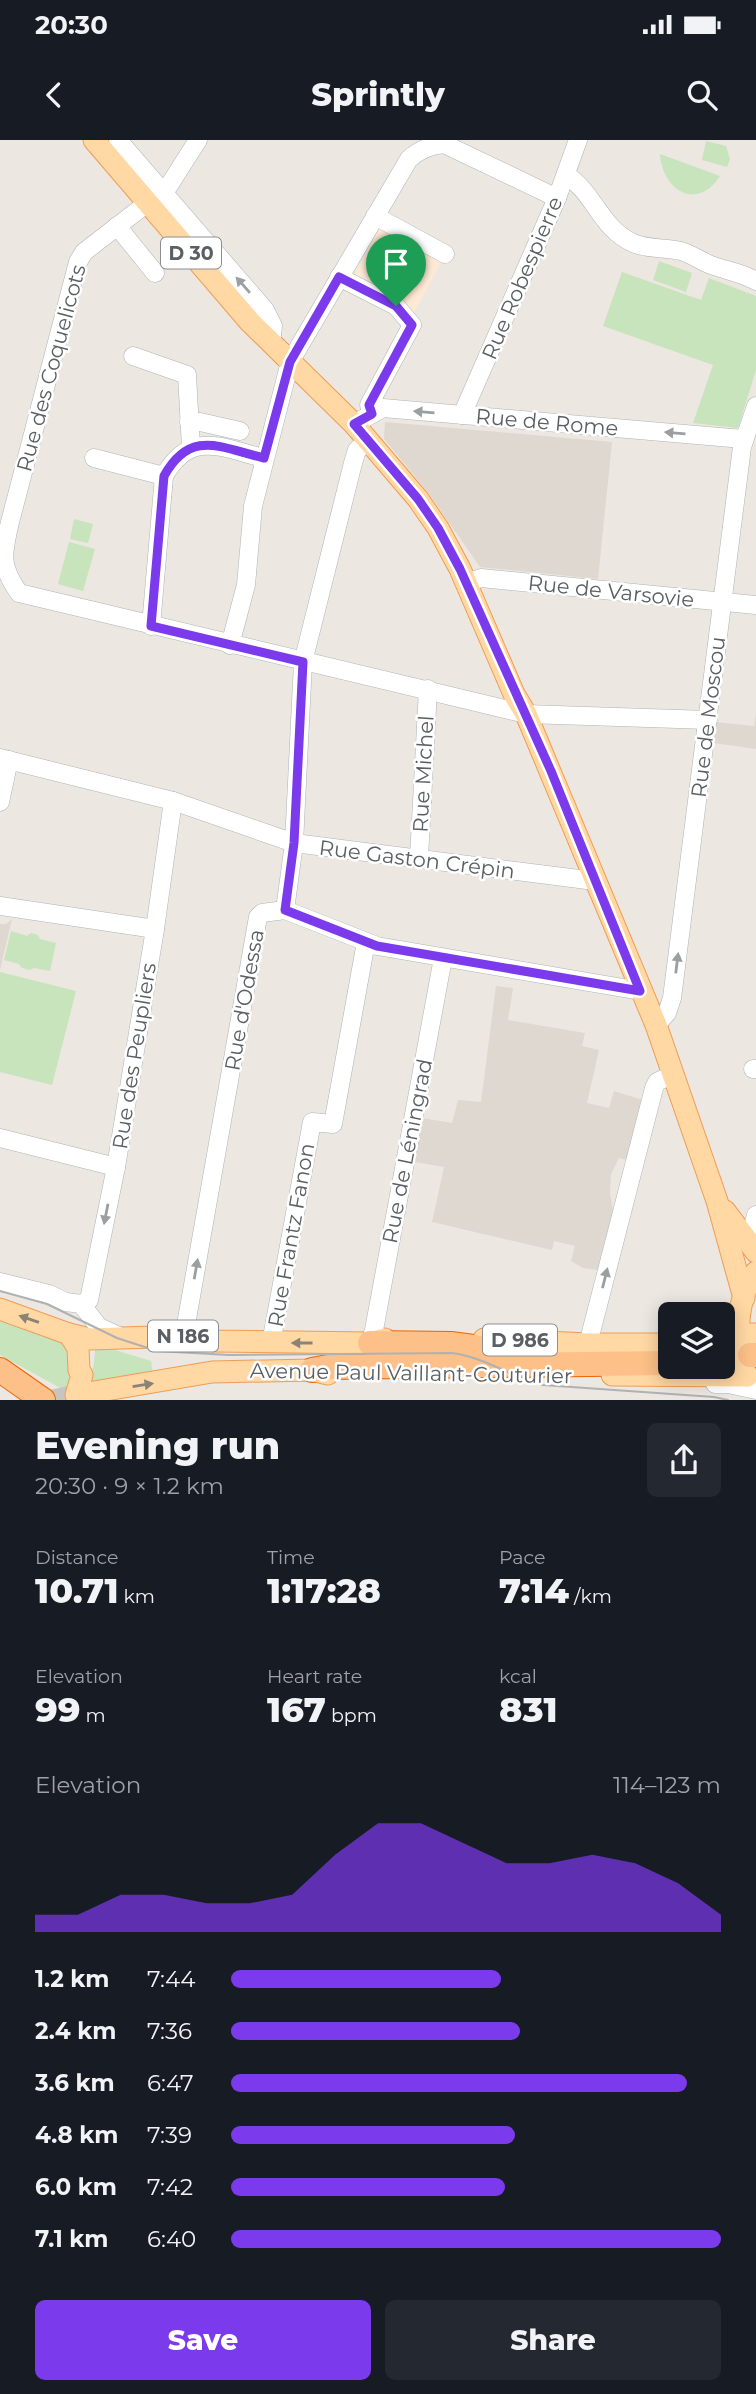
<!DOCTYPE html>
<meta charset="utf-8">
<style>
:root{--surface:#171b24;--page:#242831;--text:#f1f3f6;--muted:#9ea1a6;--accent:#7c3aed}
body{margin:0;font-family:Montserrat,sans-serif;background:var(--page);color:var(--text);height:100vh;display:flex;flex-direction:column;font-size:26px;white-space:nowrap}
*{box-sizing:border-box;margin:0}
p{font-size:23px;color:var(--muted)}
.icon{flex:none;width:38px;height:38px;fill:none;stroke:currentColor;stroke-width:2;stroke-linecap:round;stroke-linejoin:round}
.map{position:relative;height:1260px;overflow:hidden}
.side{display:flex;flex-direction:column;background:var(--surface);flex:1}
.side>*{flex:none}
.controls{position:absolute;left:658px;top:1162px;display:grid;gap:14px}
.controls a{display:grid;place-items:center;width:77px;height:77px;border-radius:10px;background:var(--surface);box-shadow:0 4px 18px #0003;font-size:35px}
.pin{position:absolute;display:grid;place-items:center;width:60px;height:60px;color:#fff;margin:-72px -30px;border-radius:50% 50% 50% 0;rotate:-45deg;box-shadow:0 0 7px #0007}
.pin .icon{rotate:45deg}
.round{display:grid;place-items:center;flex:none;width:74px;height:74px;border-radius:10px;background:var(--page)}
.headline{display:flex;align-items:center;justify-content:space-between;height:119px;padding:0 35px}
h1{font-size:38px;font-weight:800;line-height:52px}
.figures{display:grid;grid-template-columns:repeat(3,1fr);gap:10px;height:119px;padding:7px 35px}
.figures div{display:grid;align-content:center}
.figures b{font-size:35px;font-weight:800}
.figures small{font-size:19px;font-weight:400}
.figures p{font-size:19px}
.chart{height:196px;padding:14px 35px}
.chart p{display:flex;justify-content:space-between}
.chart svg{width:100%;height:126px;margin-top:7px;fill:var(--accent);opacity:.7}
.cta{display:flex;gap:14px;margin-top:auto;padding:14px 35px}
.cta a{flex:1;height:80px;border-radius:10px;background:var(--accent);color:#fff;font-size:28px;font-weight:800;line-height:80px;text-align:center}
.cta a+a{background:var(--page);color:var(--text)}
ul{padding:0 35px;list-style:none;font-size:23px}
li{display:grid;grid-template-columns:112px 84px 1fr;align-items:center;height:52px}
li i{height:18px;border-radius:9px;background:var(--accent)}
.status{display:flex;justify-content:space-between;align-items:center;height:49px;padding:0 35px;background:var(--surface);direction:ltr}
.status svg{height:19px;fill:currentColor}
header{display:flex;justify-content:space-between;align-items:center;height:91px;padding:0 35px;background:var(--surface);font-size:32px;font-weight:800}
.map>svg:first-child{display:block}
</style>
<div class="status"><b>20:30</b><svg viewBox="0 0 49 12"><path d="M0 12V9h3v3zM5 12V6h3v6zM10 12V3h3v9zM15 12V0h3v12zM26 1h20v11H26zM47 4h2v5h-2z"/></svg></div>
<header><svg class="icon" aria-label="back" viewBox="0 0 24 24"><path d="M15 5l-7 7 7 7"/></svg>Sprintly<svg class="icon" aria-label="search" viewBox="0 0 24 24"><circle cx="10" cy="10" r="6"/><path d="M15 15l6 6"/></svg></header>
<div class="map">
<svg width="756" height="1260" viewBox="0 0 756 1260">
<rect width="100%" height="100%" fill="#ece7e0"/>
<!-- commercial -->
<path fill="#fde9d4" d="M381,84L444,117L414,173L352,140Z"/>
<!-- education -->
<g fill="#ded8d1">
<path d="M385,282L612,302L598,439L480,427L427,351L384,299Z"/>
<path d="M756,574V609L713,603L716,582L754,586Z"/>
<path d="M12,779L0,830V784H6Z"/>
<path d="M496,846L513,848L508,880L585,893L582,906L599,910L587,963L609,968L614,951L643,960L627,1020L619,1018L611,1034L610,1053L613,1071L597,1130L583,1128L571,1121L575,1106L554,1101L552,1110L432,1082L444,1027L415,1022L422,978L452,983L458,960L481,962Z"/>
</g>
<!-- green -->
<g fill="#c7e4bc">
<path d="M706,1L726,6L730,19L727,27L702,20Z"/>
<path d="M660,14L720,36C697,72 662,50 660,14Z"/>
<path d="M659,121L692,133L686,152L653,140Z"/>
<path d="M622,132L701,160L709,138L756,156V230L738,288L693,283L713,225L603,186Z"/>
<path d="M74,379L93,384L88,403L70,399Z"/>
<path d="M69,402L95,409L83,451L58,444Z"/>
<path d="M11,791L27,796L31,793L38,795L40,799L56,803L50,831L34,828L30,830L22,828L19,824L4,820Z"/>
<path d="M0,832L76,851L52,945L0,932Z"/>
<path d="M0,1178L63,1200C73,1220 78,1230 66,1251L0,1215Z"/>
<path d="M95,1210H115L151,1221L153,1234L89,1244L94,1223Z"/>
</g>
<g fill="none" stroke-linecap="round" stroke-linejoin="round">
<!-- major-tunnel -->
<path stroke="#c7c5c0" stroke-width="21" stroke-dasharray="21 10" stroke-linecap="butt" d="M53,1260L76,1255"/>
<!-- highway-tunnel -->
<path stroke="#c7c5c0" stroke-width="24" stroke-dasharray="24 12" stroke-linecap="butt" d="M723,1222L754,1223"/>
<!-- minor casing -->
<g stroke="#aeb4b6" stroke-width="19">
<g id="minor">
<path d="M118,0L265,170L273,186L271,203"/>
<path d="M198,0L168,47L84,112L78,122L10,382C2,416 0,426 19,453L526,574L708,580"/>
<path d="M566,35C594,52 600,88 633,103C649,110 665,107 681,111C691,114 701,121 711,125C727,131 740,132 756,141"/>
<path d="M375,76L445,114"/>
<path d="M117,86L155,133"/>
<path d="M339,137L396,166L412,185L369,265L372,274"/>
<path d="M133,216L187,235L191,307"/>
<path d="M462,275L557,58L578,0"/>
<path d="M189,282H200L240,291"/>
<path d="M354,284L383,268L743,299"/>
<path d="M94,318L164,336"/>
<path d="M466,443L481,438L756,465"/>
<path d="M151,486L164,336C191,289 221,308 264,318"/>
<path d="M230,505L246,445L253,366L290,222L409,19C419,10 430,5 444,4L557,58"/>
<path d="M0,618L173,661L294,703L595,741"/>
<path d="M0,662L9,620"/>
<path d="M419,718L428,549"/>
<path d="M0,766L155,789"/>
<path d="M285,770L294,703L303,522L353,323L357,310L368,301"/>
<path d="M285,770L377,806L641,851"/>
<path d="M656,885L667,873L672,858L742,307L756,266"/>
<path d="M753,929H756"/>
<path d="M0,998L116,1027"/>
<path d="M752,1091L756,1075"/>
<path d="M0,1142L49,1154L66,1162L81,1164L99,1187L123,1198"/>
<path d="M81,1164L89,1160L116,1027L155,789L173,661"/>
<path d="M184,1196L258,777L262,773L285,770"/>
<path d="M271,1203L312,982L333,984L366,802"/>
<path d="M370,1203L374,1190L443,818"/>
<path d="M588,1204L654,948L657,942L673,934"/>
<path d="M715,1244H728L756,1250"/>
</g>
</g>
<!-- major casing -->
<g stroke="#f09c55" stroke-width="23">
<g id="major">
<path d="M94,0L249,181L354,284L418,359L438,388L460,429L514,554L526,574L656,885L717,1061L744,1158"/>
<path d="M725,1071L756,1112"/>
<path d="M0,1169L69,1194L90,1199L184,1196L214,1201L370,1203L385,1199"/>
<path d="M69,1194L78,1208L79,1230L82,1235L76,1255L212,1232L312,1230L328,1234"/>
<path d="M723,1197L737,1194H756"/>
<path d="M484,1199L588,1204H670"/>
<path d="M612,1235L747,1236"/>
<path d="M747,1236C733,1207 736,1157 756,1132"/>
</g>
</g>
<!-- highway casing -->
<g stroke="#ec6501" stroke-width="26">
<g id="highway">
<path d="M370,1203L451,1204L512,1212"/>
<path d="M750,1215H756"/>
<path d="M0,1230L43,1260"/>
<path d="M312,1230L328,1227L670,1223"/>
</g>
</g>
<!-- minor -->
<use href="#minor" stroke="#fff" stroke-width="18"/>
<!-- major -->
<use href="#major" stroke="#ffd8a3" stroke-width="21"/>
<!-- highway -->
<use href="#highway" stroke="#fcc088" stroke-width="24"/>
<!-- tram -->
<path stroke="#b0b1b2" stroke-width="2" d="M0,1151L47,1164L117,1198L157,1211L229,1215L452,1213C484,1217 512,1237 543,1245L714,1257L728,1260"/>
</g>
<!-- one-way arrows -->
<defs><path id="oneway-solid" d="M-6-.8H1V-3.2L6.5 0L1 3.2V.8H-6Z" transform="scale(1.75)"/></defs>
<g fill="#9b9fa1">
<use href="#oneway-solid" transform="translate(243 145) rotate(-131)"/>
<use href="#oneway-solid" transform="translate(424 272) rotate(-175)"/>
<use href="#oneway-solid" transform="translate(675 293) rotate(-175)"/>
<use href="#oneway-solid" transform="translate(677 823) rotate(-83)"/>
<use href="#oneway-solid" transform="translate(106 1074) rotate(101)"/>
<use href="#oneway-solid" transform="translate(196 1129) rotate(-80)"/>
<use href="#oneway-solid" transform="translate(605 1138) rotate(-76)"/>
</g>
<g fill="#8b8376">
<use href="#oneway-solid" transform="translate(29 1179) rotate(-161)"/>
<use href="#oneway-solid" transform="translate(302 1203) rotate(-180)"/>
<use href="#oneway-solid" transform="translate(143 1245) rotate(-9)"/>
</g>
<g fill="none" stroke-linecap="round" stroke-linejoin="round">
<!-- route casing -->
<g stroke="#fff" stroke-width="14">
<path id="route" d="M339,137L396,166L412,185L369,265L372,274L354,284L418,359L438,388L460,429L551,631L640,851L377,806L285,770L294,703L303,522L151,486L164,336C191,288 221,308 264,318L290,222Z"/>
</g>
<!-- route -->
<use href="#route" stroke="#7c3aed" stroke-width="9"/>
</g>
<g text-anchor="middle" dominant-baseline="central" stroke-width="5" stroke-linejoin="round" paint-order="stroke">
<!-- shield labels -->
<g fill="#fff" stroke="#8b8f91" stroke-width="2">
<rect x="161" y="97.5" width="60" height="31" rx="5"/>
<rect x="148" y="1180.5" width="70" height="31" rx="5"/>
<rect x="483" y="1184.5" width="74" height="31" rx="5"/>
</g>
<g font-size="19" font-weight="bold" fill="#595f62">
<text x="191" y="113">D 30</text>
<text x="183" y="1196">N 186</text>
<text x="520" y="1200">D 986</text>
</g>
<!-- street labels -->
<g font-size="21" fill="#595f62" stroke="#fff">
<text transform="translate(522 138) rotate(-67)">Rue Robespierre</text>
<text transform="translate(51 228) rotate(-75)">Rue des Coquelicots</text>
<text transform="translate(547 282) rotate(5)">Rue de Rome</text>
<text transform="translate(611 451) rotate(6)">Rue de Varsovie</text>
<text transform="translate(708 577) rotate(-83)">Rue de Moscou</text>
<text transform="translate(423 634) rotate(-87)">Rue Michel</text>
<text transform="translate(417 719) rotate(7)">Rue Gaston Crépin</text>
<text transform="translate(244 860) rotate(-80)">Rue d'Odessa</text>
<text transform="translate(134 916) rotate(-81)">Rue des Peupliers</text>
<text transform="translate(407 1011) rotate(-79)">Rue de Léningrad</text>
<text transform="translate(291 1095) rotate(-80)">Rue Frantz Fanon</text>
<text transform="translate(411 1233) rotate(1)">Avenue Paul Vaillant-Couturier</text>
</g>
</g>
</svg>
<div class="controls">
<a><svg class="icon" aria-label="layers" viewBox="0 0 24 24"><path d="M12 4l9 5-9 5-9-5zM3 14l9 5 9-5"/></svg></a>
</div>
<div class="pin" style="left:396px;top:166px;background:#1e9e55"><svg class="icon" aria-label="arrive" viewBox="0 0 24 24"><path d="M6 21V4h12l-3 4 3 4H6"/></svg></div>
</div>
<section class="side">
<div class="headline"><div><h1>Evening run</h1><p>20:30 · 9 × 1.2 km</p></div><a class="round"><svg class="icon" aria-label="share" viewBox="0 0 24 24"><path d="M12 15V3M7 8l5-5 5 5M5 13v7h14v-7"/></svg></a></div>
<div class="figures">
<div><p>Distance</p><b>10.71<small> km</small></b></div>
<div><p>Time</p><b>1:17:28</b></div>
<div><p>Pace</p><b>7:14<small> /km</small></b></div>
</div>
<div class="figures">
<div><p>Elevation</p><b>99<small> m</small></b></div>
<div><p>Heart rate</p><b>167<small> bpm</small></b></div>
<div><p>kcal</p><b>831</b></div>
</div>
<div class="chart"><p><span>Elevation</span>114–123 m</p>
<svg viewBox="0 0 160 44" preserveAspectRatio="none"><path d="M0 44V38L10 38L20 31L30 31L40 34L50 34L60 31L70 17L80 6L90 6L100 13L110 20L120 20L130 17L140 20L150 27L160 38V44z"/></svg>
</div>
<ul>
<li><b>1.2 km</b>7:44<i style="width:55%"></i></li>
<li><b>2.4 km</b>7:36<i style="width:59%"></i></li>
<li><b>3.6 km</b>6:47<i style="width:93%"></i></li>
<li><b>4.8 km</b>7:39<i style="width:58%"></i></li>
<li><b>6.0 km</b>7:42<i style="width:56%"></i></li>
<li><b>7.1 km</b>6:40<i style="width:100%"></i></li>
</ul>
<div class="cta"><a>Save</a><a>Share</a></div>
</section>
